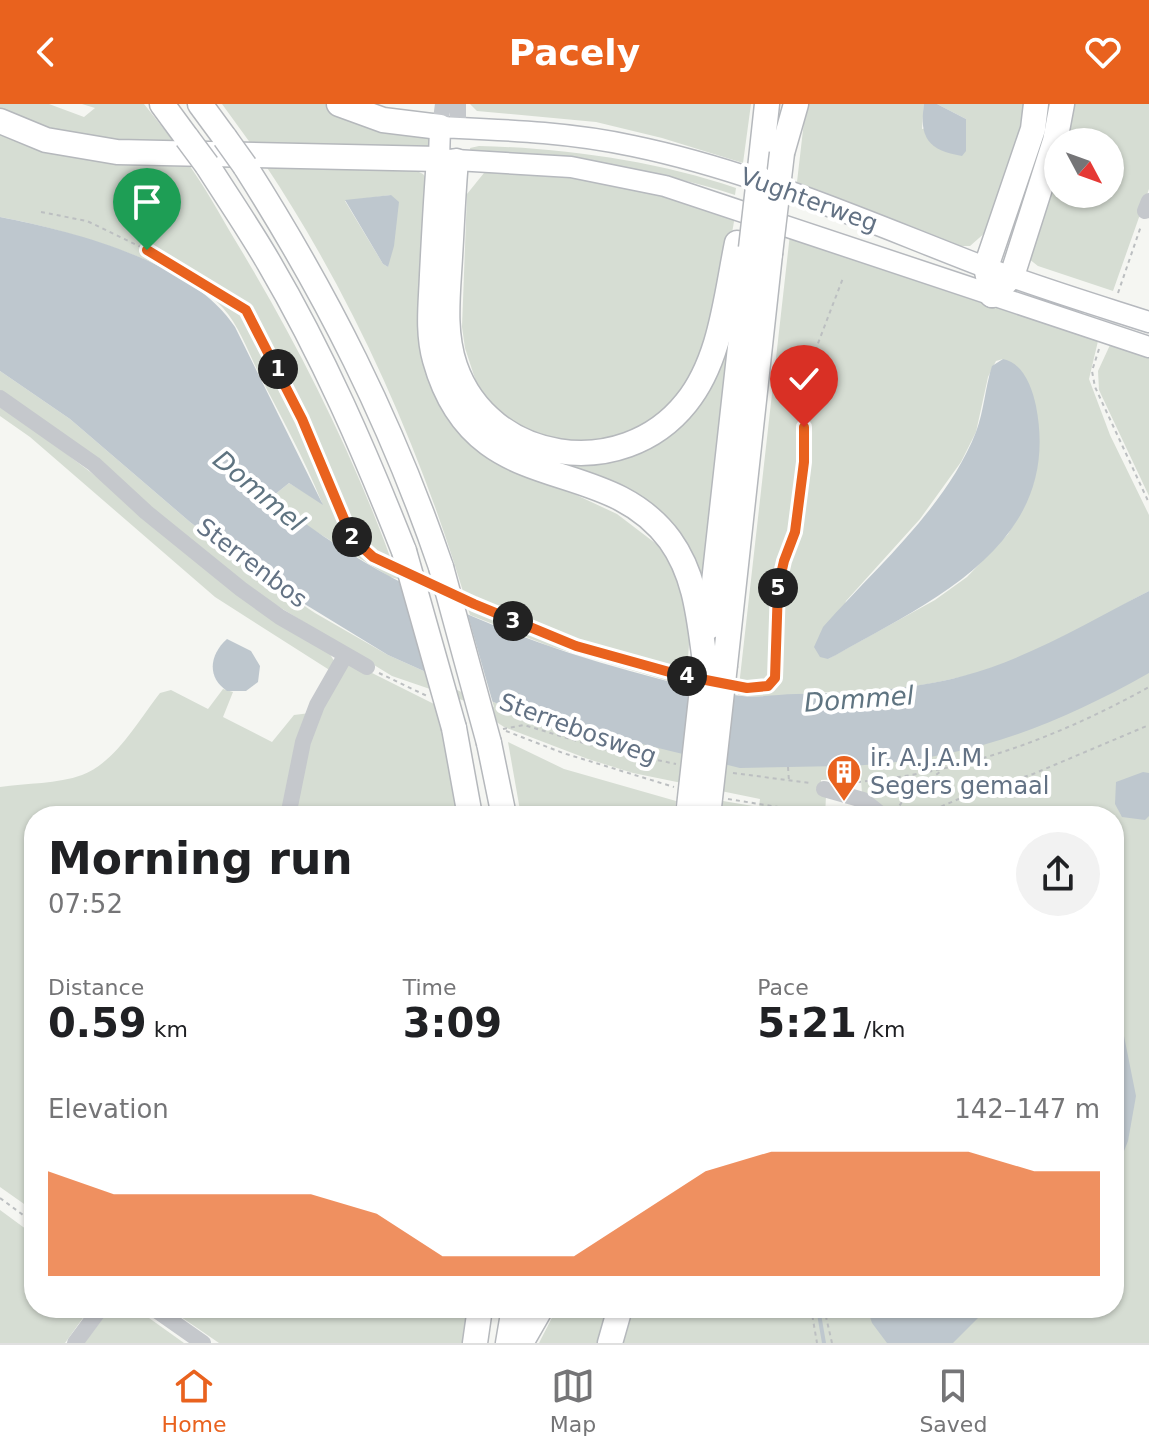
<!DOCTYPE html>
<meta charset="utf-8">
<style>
:root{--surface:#fff;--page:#f2f2f2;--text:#202124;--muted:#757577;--line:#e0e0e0;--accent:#e9621e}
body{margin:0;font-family:"DejaVu Sans",sans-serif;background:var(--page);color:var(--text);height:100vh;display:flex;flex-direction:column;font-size:30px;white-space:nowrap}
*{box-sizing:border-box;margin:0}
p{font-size:26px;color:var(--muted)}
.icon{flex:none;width:44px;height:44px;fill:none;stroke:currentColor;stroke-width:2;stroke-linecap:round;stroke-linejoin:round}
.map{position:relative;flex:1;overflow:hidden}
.details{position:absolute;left:24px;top:702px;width:1100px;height:512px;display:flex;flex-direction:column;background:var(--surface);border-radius:32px;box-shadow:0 2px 6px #0004}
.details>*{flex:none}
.needle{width:52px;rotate:131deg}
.controls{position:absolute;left:1044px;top:24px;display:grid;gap:16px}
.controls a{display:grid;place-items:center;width:80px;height:80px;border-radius:50%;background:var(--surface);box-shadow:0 2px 6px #0004;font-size:40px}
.pin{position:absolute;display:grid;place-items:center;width:68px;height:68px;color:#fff;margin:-82px -34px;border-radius:50% 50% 50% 0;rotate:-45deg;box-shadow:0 0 8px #0007}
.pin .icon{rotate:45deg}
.km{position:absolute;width:40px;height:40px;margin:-20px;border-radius:50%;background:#222;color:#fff;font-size:22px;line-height:40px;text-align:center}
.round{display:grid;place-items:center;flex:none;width:84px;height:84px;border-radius:42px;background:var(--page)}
.head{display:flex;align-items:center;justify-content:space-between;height:136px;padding:0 24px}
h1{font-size:44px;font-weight:700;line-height:60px}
.stats{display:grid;grid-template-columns:repeat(3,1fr);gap:12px;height:136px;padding:8px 24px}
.stats div{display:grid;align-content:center}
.stats b{font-size:40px;font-weight:700}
.stats small{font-size:22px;font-weight:400}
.stats p{font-size:22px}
.chart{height:224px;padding:16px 24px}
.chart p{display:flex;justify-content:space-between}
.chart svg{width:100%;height:144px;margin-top:8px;fill:var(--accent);opacity:.7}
header{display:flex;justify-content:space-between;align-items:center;height:104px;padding:0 24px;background:var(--accent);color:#fff;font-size:36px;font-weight:700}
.tabs{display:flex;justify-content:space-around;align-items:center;height:112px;border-top:2px solid var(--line);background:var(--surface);font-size:22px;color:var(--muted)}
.tabs a{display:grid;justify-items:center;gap:4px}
.tabs .selected{color:var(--accent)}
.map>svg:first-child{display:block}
</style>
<header><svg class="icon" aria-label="back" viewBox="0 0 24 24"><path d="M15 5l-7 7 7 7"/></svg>Pacely<svg class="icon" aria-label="heart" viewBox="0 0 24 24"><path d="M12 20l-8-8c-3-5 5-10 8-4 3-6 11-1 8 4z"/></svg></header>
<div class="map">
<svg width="1149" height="1239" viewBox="0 0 1149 1239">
<rect width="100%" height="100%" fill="#f5f6f2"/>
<!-- green -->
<g fill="#d6ddd3" fill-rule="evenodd">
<path d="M0,0H49L84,13L95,4L82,0H144L175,39H94L0,9Z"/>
<path d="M222,0H325L346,11L430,32L431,42L251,40Z"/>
<path d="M470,0H751L743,59L662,34L596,18L477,7Z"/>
<path d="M806,0H924L922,25L966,15L937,0H1028L987,127L970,142H959L797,78Z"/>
<path d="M1073,0H1149V85L1113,187L1038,162L1029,155L1058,49V90H1110V38H1061Z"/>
<path d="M0,28L187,58C205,83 219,109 235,136C300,243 357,357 398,475L390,473L302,419L273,395V392L289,379L322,399C304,354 280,311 258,268C248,247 239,222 223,204C182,158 60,124 0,113Z"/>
<path d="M479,42C564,44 656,57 736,84L735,91C649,62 560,57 471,49L470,44Z"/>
<path d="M264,59L415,66L423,70L429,78L424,234L557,382L617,410L659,442L680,473L690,527L686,582L549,542L470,511C424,352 356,197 264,59ZM391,91L388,163L383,160L345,97Z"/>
<path d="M495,66L544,68L646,85L735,112L717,214L702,254L668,306L619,336L556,337L519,322L501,310L479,287L465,244L462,223L467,90L484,69Z"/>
<path d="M790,130L1098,237L1089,275L1110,331L1149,411V487C1125,499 1103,513 1080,526C1007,568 919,588 835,588C804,588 770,596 738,591ZM1003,255L1034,377L1025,401L1008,430L967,473L935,496L828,555L846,497L920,415L961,358L976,328L988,273L996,257Z"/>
<path d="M733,204L701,487L675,433L547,352L665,327Z"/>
<path d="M1110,241L1149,253V392L1099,286L1098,267Z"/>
<path d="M0,267L70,315L190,418L267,477L315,509L388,551L493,598L556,619L681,648L841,663L1149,567V1239H622L632,1204H1114V712H888L862,690L861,675L850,676L849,667H842V675L821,676V684L826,692L825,712H721L723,697L759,703L760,695L633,669L588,655L504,623L465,597L392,572L245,482L65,332L0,286Z"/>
<path d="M0,303L43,332L330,550L334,557L331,567L215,493L30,333L0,312Z"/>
<path d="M348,561L358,562L438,602L462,712H292L311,626Z"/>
<path d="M223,585L233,588L223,613L272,638L294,611L310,609L282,712H34V1107L0,1083V683C26,679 58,680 82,671C116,658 138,617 160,589L171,586L208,605Z"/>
<path d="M508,638L564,665L676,697L674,712H521Z"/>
<path d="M0,1106L34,1131V1204H90L65,1239H0Z"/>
<path d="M111,1204H135L184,1239H84Z"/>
<path d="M168,1204H472L466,1239H219Z"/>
<path d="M557,1204H610L601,1239H539Z"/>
</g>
<!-- water -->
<g fill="#bec7ce">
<path d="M924,0H937L966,15V47L962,52C928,46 919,34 924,0Z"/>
<path d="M391,91L399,98L394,142L388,163L383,160L345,96Z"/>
<path d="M0,113C73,127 193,158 235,223L323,401L289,379L273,392V395C376,478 503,532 630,567C667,577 704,588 742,592C760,594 778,590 796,590C852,588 908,587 963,572C1030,554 1088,518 1149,487V569C1050,625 964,656 850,662L849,668H841L840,662L740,664L556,619L493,598L388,551L267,477L190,418L70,315L0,267Z"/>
<path d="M1003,255C1023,259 1032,283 1036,302C1063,439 934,496 836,551L828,555L820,553L814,543L823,523C876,463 946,404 976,328C984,307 985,284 992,262Z"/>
<path d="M227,535L251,547L260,562L258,578L246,587H227C206,573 210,550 227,535Z"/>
<path d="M1143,668L1149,669V712L1145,716L1122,713L1115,700L1116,678Z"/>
<path d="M1114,882L1136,992L1128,1037L1114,1072Z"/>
<path d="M867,1204H988L953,1239H887L872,1219Z"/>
</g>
<!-- pier -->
<path fill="#f5f6f2" d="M397,471L466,505L494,603L429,573Z"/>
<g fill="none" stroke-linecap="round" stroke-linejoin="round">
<!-- stream -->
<path stroke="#bec7ce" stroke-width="4" d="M818,1204L824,1239"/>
<!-- major casing -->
<g stroke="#b6b9be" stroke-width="23">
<path id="major" d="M1149,218C1093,200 1037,183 982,162C868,118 754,67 633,42C569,28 505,26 440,23L439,55L571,63L665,82L1149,243"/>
</g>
<!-- highway casing -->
<g stroke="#b5b8bc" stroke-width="27">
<g id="highway">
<path d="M162,0L187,34"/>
<path d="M200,0L225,34"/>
<path d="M339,0L383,16L440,23"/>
<path d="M0,17L46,36L117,48L439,55C436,94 434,132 432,171C431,199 427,228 435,256C475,400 603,345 670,436C696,472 699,515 705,558"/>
<path d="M782,49L796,0"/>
<path d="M456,57C453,89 452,121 450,153C448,190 443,227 455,262C489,360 622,379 686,299C721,256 726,192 737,139"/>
<path d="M207,61C228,94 250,126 269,159C323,251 365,348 404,447"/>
<path d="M245,62C327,191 391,317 441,463"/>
<path d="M759,74L767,0"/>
<path d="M992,191L1012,172L1055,37L1062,0"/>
<path d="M992,191L986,163L1033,25L1036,0"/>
<path d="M709,523L751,144"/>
<path d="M725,561L770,150"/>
<path d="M454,624L470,712"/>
<path d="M489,639L504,712"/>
<path d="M475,1239L480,1204"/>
<path d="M508,1239L514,1204"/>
<path d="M521,1239L541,1204"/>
<path d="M610,1239L620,1204"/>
</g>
</g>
<!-- path -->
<g stroke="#bcbfc1" stroke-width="2" stroke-dasharray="4 4" stroke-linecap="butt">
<path d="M41,108L87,117L147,146L246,206L302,315L352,434L373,453L387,459"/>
<path d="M1118,189L1141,122"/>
<path d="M1099,245L1092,267L1095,283L1149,399"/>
<path d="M469,498L576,542L685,572"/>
<path d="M379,569L427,592"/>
<path d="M742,583L768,582L775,574L778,483L784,457L795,428L812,255L843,174"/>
<path d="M503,625L524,621L600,644L676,660"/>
<path d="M506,627L563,649L674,683"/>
<path d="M846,662L847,677"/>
<path d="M788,663L789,677"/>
<path d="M733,669L810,679"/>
<path d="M857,678C962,669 1057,634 1149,583"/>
<path d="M728,695L791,705L806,712"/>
<path d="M895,708L902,698L941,667"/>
<path d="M919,712L961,694L1033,670L1149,621"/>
<path d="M0,1094L34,1119"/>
<path d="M811,1204L817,1239"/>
<path d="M824,1204L832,1239"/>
</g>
<!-- minor -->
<g stroke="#c5c8cc" stroke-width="16">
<path d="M440,23L443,0"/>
<path d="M458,23V0"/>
<path d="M1145,107L1149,97"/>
<path d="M0,294L94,360L146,408L241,485L280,513L367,563"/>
<path d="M824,685L863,696L883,712"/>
<path d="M288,712L303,638L317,601L345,552"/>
<path d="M153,1204L203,1239"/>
<path d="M75,1239L101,1204"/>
</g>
<!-- major -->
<use href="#major" stroke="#fff" stroke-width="20"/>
<!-- highway -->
<use href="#highway" stroke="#fff" stroke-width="24"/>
<!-- highway-bridge casing -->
<g stroke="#b5b8bc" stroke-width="27" stroke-linecap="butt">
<g id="highway-bridge">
<path d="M187,34L207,61"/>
<path d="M225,34L245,62"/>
<path d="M751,144L759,74"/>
<path d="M770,150L782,49"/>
<path d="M404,447L454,624"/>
<path d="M441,463L489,639"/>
<path d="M688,712L705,558"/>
<path d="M708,712L725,561"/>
</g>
</g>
<!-- highway-bridge -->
<use href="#highway-bridge" stroke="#fff" stroke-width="24"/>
</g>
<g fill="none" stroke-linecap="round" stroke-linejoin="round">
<!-- route casing -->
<g stroke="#fff" stroke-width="16">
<path id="route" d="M147,146L246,206L302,315L352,434L373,453L474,500L576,542L680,571L747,584L768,582L775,574L778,483L784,457L795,428L804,358V323"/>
</g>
<!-- route -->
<use href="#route" stroke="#e9621e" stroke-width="10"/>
</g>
<!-- icons -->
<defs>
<g id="building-pin" transform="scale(1.8)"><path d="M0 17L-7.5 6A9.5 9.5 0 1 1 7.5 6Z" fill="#e9621e" stroke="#fff"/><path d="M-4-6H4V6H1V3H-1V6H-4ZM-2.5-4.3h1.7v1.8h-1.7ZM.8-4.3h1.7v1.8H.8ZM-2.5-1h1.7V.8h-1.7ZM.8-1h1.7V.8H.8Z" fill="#fff"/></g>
</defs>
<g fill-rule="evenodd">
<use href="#building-pin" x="844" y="668"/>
</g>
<g text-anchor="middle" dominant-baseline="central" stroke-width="8" stroke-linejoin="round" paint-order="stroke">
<!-- street labels -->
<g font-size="24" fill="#637284" stroke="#fff">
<text transform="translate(809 96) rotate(20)">Vughterweg</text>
<text transform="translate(252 459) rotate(37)">Sterrenbos</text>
<text transform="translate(578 625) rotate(20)">Sterrebosweg</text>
</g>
<!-- poi labels -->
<g font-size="24" fill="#637284" stroke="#fff" text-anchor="start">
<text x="870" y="654">ir. A.J.A.M.<tspan x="870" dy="28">Segers gemaal</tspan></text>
</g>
<!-- water labels -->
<g font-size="26" font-style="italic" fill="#5f7481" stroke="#fff">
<text transform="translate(259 387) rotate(40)">Dommel</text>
<text transform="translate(859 595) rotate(-4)">Dommel</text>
</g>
</g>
</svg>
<div class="controls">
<a><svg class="needle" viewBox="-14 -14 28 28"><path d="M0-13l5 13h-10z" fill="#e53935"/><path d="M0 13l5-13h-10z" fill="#757577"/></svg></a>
</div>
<div class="pin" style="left:147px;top:146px;background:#1e9e55"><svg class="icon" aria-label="arrive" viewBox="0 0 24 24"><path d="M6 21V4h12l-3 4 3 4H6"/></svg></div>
<div class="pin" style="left:804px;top:323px;background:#d93025"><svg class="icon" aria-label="check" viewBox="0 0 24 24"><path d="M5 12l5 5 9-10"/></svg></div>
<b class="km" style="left:278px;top:265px">1</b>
<b class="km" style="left:352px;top:433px">2</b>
<b class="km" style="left:513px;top:517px">3</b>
<b class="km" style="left:687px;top:572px">4</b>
<b class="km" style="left:778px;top:484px">5</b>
<section class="details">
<div class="head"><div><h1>Morning run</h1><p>07:52</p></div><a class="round"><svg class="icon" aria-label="share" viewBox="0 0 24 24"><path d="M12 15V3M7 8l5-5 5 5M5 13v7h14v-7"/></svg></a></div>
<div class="stats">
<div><p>Distance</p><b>0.59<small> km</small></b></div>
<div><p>Time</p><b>3:09</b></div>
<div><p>Pace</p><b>5:21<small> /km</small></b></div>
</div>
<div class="chart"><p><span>Elevation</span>142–147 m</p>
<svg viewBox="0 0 160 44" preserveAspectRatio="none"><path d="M0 44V12L10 19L20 19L30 19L40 19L50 25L60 38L70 38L80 38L90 25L100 12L110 6L120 6L130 6L140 6L150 12L160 12V44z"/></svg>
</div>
</section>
</div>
<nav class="tabs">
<a class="selected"><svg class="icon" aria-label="home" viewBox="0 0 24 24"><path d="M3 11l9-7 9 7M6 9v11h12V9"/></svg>Home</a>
<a><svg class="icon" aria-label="map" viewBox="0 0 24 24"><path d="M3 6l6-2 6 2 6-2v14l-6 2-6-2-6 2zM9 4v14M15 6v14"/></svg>Map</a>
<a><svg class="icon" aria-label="saved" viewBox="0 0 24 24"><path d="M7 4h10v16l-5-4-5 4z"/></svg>Saved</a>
</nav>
